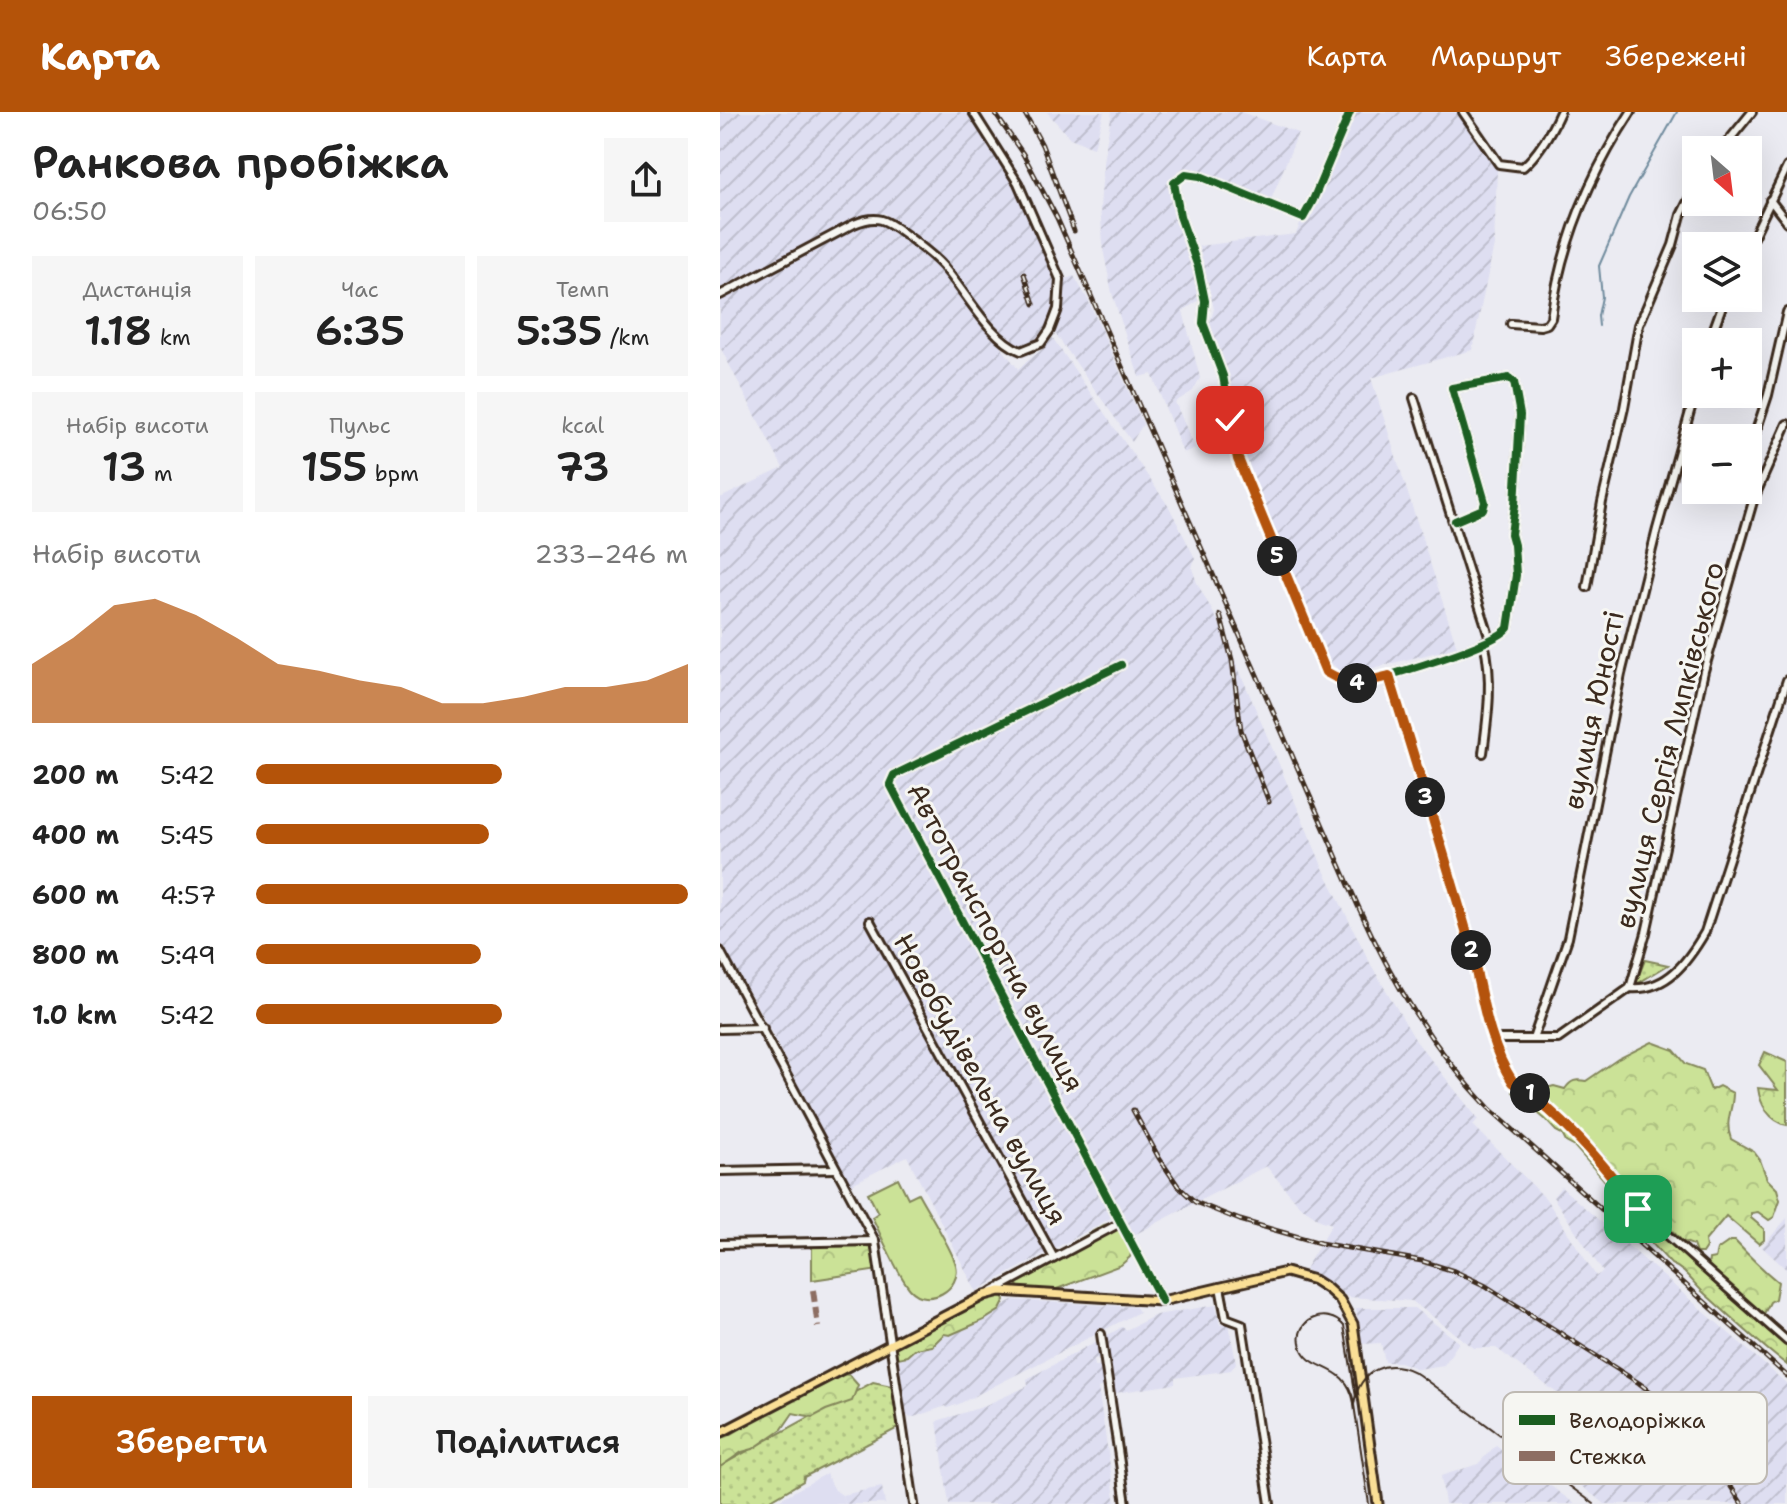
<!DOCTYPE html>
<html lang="uk">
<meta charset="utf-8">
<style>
:root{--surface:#fff;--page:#f6f6f6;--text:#222;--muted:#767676;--accent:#b45309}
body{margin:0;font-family:"Shantell Sans",sans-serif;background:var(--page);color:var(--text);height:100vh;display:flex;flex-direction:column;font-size:30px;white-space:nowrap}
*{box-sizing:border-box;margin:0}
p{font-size:26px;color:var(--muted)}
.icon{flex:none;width:44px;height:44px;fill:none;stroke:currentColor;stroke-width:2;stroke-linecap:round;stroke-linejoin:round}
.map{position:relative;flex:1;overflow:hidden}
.sheet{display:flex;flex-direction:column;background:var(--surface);width:720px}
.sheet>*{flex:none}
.needle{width:52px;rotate:152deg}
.fabs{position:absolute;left:962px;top:24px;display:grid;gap:16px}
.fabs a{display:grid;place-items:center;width:80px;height:80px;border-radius:0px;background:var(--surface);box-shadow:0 8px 32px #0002;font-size:40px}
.pin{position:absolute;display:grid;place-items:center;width:68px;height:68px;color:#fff;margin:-34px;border-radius:16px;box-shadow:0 4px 12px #0006}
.km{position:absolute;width:40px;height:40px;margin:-20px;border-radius:50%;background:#222;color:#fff;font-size:22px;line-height:40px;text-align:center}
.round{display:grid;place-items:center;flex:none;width:84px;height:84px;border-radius:0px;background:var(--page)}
.headline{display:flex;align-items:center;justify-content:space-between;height:136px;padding:0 32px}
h1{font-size:44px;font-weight:600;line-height:60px}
.metrics{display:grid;grid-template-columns:repeat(3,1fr);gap:12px;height:136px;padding:8px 32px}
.metrics div{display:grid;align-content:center;border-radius:0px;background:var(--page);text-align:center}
.metrics b{font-size:40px;font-weight:600}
.metrics small{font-size:22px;font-weight:400}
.metrics p{font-size:22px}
.chart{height:224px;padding:16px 32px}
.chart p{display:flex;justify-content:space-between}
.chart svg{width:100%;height:144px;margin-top:8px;fill:var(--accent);opacity:.7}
.cta{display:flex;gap:16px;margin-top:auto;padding:16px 32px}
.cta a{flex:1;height:92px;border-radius:0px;background:var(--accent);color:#fff;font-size:32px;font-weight:600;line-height:92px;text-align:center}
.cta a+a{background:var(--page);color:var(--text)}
ul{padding:0 32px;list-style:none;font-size:26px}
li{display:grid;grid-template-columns:128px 96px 1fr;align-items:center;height:60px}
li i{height:20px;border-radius:10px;background:var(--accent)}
header{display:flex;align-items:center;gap:48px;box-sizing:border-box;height:112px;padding:0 40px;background:var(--accent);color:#fff}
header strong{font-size:38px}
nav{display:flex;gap:44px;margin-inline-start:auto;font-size:28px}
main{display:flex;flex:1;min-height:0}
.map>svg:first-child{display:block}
</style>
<header>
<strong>Карта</strong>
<nav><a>Карта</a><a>Маршрут</a><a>Збережені</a></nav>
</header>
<main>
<section class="sheet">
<div class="headline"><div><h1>Ранкова пробіжка</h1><p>06:50</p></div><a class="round"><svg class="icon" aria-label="share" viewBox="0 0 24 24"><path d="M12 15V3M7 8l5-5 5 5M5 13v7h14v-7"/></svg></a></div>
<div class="metrics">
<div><p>Дистанція</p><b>1.18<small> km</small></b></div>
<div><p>Час</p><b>6:35</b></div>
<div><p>Темп</p><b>5:35<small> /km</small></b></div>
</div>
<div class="metrics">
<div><p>Набір висоти</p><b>13<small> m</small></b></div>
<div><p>Пульс</p><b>155<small> bpm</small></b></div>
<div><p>kcal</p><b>73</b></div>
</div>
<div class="chart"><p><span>Набір висоти</span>233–246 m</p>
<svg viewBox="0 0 160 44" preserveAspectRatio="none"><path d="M0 44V26L10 18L20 8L30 6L40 11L50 18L60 26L70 28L80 31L90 33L100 38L110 38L120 36L130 33L140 33L150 31L160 26V44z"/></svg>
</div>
<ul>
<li><b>200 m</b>5:42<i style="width:57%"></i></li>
<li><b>400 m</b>5:45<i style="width:54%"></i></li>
<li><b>600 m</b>4:57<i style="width:100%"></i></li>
<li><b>800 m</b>5:49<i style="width:52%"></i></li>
<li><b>1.0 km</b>5:42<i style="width:57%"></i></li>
</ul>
<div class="cta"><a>Зберегти</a><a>Поділитися</a></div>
</section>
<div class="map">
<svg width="1067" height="1392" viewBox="0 0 1067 1392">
<defs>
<pattern id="industrial-furrows" width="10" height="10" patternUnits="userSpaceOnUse" patternTransform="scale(2)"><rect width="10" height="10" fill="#dedef1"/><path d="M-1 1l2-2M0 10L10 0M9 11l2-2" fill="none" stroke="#bfbfce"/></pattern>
<pattern id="green-dots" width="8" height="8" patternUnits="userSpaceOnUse" patternTransform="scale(2)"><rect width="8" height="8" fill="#cbe297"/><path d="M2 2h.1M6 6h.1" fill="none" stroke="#afc282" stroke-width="1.8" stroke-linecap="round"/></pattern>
<pattern id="forest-crowns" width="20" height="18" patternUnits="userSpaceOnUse" patternTransform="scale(2)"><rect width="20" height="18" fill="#cbe297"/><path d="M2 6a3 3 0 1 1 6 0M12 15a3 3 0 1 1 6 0" fill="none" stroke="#afc282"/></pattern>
</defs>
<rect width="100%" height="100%" fill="#ebebf2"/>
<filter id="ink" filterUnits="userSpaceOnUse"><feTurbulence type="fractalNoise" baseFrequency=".0125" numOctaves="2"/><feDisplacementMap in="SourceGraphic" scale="16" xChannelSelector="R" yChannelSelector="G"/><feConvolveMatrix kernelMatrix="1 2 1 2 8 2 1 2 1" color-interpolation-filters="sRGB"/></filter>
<g filter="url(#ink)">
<!-- built -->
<path fill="#dedef1" d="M106,1362L115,1378L122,1383L124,1392H51Z"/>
<!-- industrial -->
<g fill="url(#industrial-furrows)">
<path d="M0,0H259L291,62L338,167L333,204L317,229L306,234L293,231L284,223L214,137L165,101L148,102L178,120L221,156L298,257L326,234L332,225L449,395L475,446L472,456L477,471L500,513L603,756L650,851L696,929L758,1007L753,1013L826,1087L876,1164L883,1160L833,1085L841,1075L1067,1272V1392H885L833,1353L841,1340L811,1318L837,1281L776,1236H754L692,1189L628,1185L585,1157L612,1112L600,1108L579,1093L546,1054L412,1124L400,1101L256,1179L187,1044L130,1073L47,912L0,829V386L63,356L0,235Z"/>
<path d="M327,0H384L374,35L350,26Z"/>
<path d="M392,0H521L578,21L548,95L480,67L460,62L450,68L482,186L463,199L480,266L473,279L455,290L475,336L463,341L432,262L419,265L392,181L384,142L380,96L384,43Z"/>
<path d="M628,0H738L777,58L774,133L752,238L651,266L737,535L625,563L599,541L537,392L509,264L489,215L494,197L479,134L576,122Z"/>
<path d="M354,164L368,188L423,312L412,330L335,221L341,204L346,167Z"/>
<path d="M1067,1106V1158L1042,1135Z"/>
<path d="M293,1188L416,1195L419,1200L239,1292L227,1296L226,1294L194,1305L186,1304L179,1247Z"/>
<path d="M496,1193L500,1213L509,1211L516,1251L511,1258L455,1266V1272L395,1281L386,1224L402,1215L406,1218L436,1203Z"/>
<path d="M636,1196H694L739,1230L724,1253L698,1257L680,1250H665L661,1231L642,1232Z"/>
<path d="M377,1229L379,1246L374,1247L375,1254H380L383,1274L378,1276L396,1392H229L217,1309L259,1296L308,1274L307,1267Z"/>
<path d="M776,1333L855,1392H725L721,1364L758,1352Z"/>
<path d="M162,1375L165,1392H124L122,1383Z"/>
</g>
<!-- green -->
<g fill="url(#green-dots)" stroke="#83865a" stroke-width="2">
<path d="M925,848L948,853L915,873Z"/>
<path d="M153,1270L172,1274L178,1316L84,1365L83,1369L44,1392H0V1354Z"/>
</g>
<!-- forest -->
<g fill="url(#forest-crowns)" stroke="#83865a" stroke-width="2">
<path d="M932,930L954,938L966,952L983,958L991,978L999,974L1013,981C1013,999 1004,1009 1011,1027L1034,1040L1040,1048L1047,1067L1057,1077L1060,1088L1054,1105L1049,1108L1038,1100L1031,1101V1106L1044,1117V1128L1039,1132L1006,1104L985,1129L986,1135L982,1141H976L973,1133L962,1129L943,1109L930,1104L898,1068L862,1023L819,984L818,978L834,974L845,977C851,968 856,967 866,969L898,947Z"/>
<path d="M1045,940L1067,950V1013C1049,1009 1040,992 1038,976L1058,978L1039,953Z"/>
<path d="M793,976L799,978L833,1005L861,1032L911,1096L929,1113L943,1122L969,1149L1067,1235V1253C1038,1231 1012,1206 984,1181C973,1171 965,1157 951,1152L915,1113L887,1071L855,1035L846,1030L842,1022L836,1019L825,1007L793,980Z"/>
<path d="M392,1111L399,1114L412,1137L410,1145L401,1153L334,1178C319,1176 291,1192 298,1161C311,1152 317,1155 331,1153L336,1149L338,1140L384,1113Z"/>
<path d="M155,1129L159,1158L92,1168V1131Z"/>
<path d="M1010,1129H1015C1029,1144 1042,1157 1058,1170L1055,1187L1050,1190L1044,1202L988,1156L989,1147L995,1146L997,1138Z"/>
<path d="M271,1178L283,1183L285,1188L280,1198L264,1208L230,1223L224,1222L212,1234L195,1237L187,1244L178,1246L173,1241L172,1234L193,1216L203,1214Z"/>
<path d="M123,1262L129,1263L138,1273L132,1289L106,1298L93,1305L73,1301L62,1317L33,1337L22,1340L0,1355V1326L8,1324L47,1301Z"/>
</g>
<!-- pitch -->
<path fill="#cbe297" stroke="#83865a" stroke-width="2" d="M178,1066L188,1086L198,1081C207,1098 232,1137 236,1153C242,1177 208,1197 190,1177C177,1162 162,1125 152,1105L158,1101L148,1081Z"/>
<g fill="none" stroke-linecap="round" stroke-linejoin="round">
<!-- stream -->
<path stroke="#708b9d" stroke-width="2" d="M879,214L878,204L882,185L879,154L909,85L957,0"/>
<!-- minor casing -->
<g stroke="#3b2a1e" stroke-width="12">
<g id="minor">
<path d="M630,0L593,88L583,106L480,64L466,62L454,71L460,104L478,155L485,189L483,211L503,264L518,347L606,560C620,569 629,572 646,570C671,563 776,533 788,516L796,463L794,433L791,422L795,393L800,303L794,270L789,266L732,276L765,390L763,397L735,409"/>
<path d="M743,0L779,52L803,55C820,40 831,20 840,0"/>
<path d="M1001,38L1032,0"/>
<path d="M1050,88L1067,110"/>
<path d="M1028,136L1067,55"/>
<path d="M0,183L134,112C160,101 167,109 189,125C200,134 212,142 222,153C245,178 269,227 301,239L321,231L330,218L338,197L340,167L298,71L253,0"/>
<path d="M791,212L820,214L827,212L831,206C841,130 869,64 911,0"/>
<path d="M989,230L1005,186"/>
<path d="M694,286L770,527"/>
<path d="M1028,343L1048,283L1067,200"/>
<path d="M867,475L882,390L904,296L919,213L953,133L961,103L976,73"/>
<path d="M401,553L174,663L170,672L442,1189"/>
<path d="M669,564C696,652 724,740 749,829C761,874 766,930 793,970L836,1003L879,1047L918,1097L1067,1229"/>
<path d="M763,641C768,604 773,566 764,530"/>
<path d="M150,809L334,1146"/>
<path d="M0,839L155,1129L194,1392"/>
<path d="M910,876L926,821L984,559L1034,386L1067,312"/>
<path d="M910,876C947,879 968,849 985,820L1067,568"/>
<path d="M0,917L43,916"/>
<path d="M774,927H838L910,876"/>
<path d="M813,927L848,826L901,562L937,417L976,278"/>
<path d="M0,1059L116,1057"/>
<path d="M0,1132L155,1129"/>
<path d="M500,1175L506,1206L522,1212L550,1392"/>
<path d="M273,1179L400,1111"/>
<path d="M381,1222L406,1392"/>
</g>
</g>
<!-- major casing -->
<g stroke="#3b2a1e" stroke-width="13">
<path id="major" d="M0,1321L265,1183L280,1179L442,1189L566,1160L594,1168L608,1177L620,1188L633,1212L658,1392"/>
</g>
<!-- minor -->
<use href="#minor" stroke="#f6f6f2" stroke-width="6"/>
<!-- major -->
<use href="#major" stroke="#fadf96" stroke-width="7"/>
<!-- tram -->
<g stroke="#3b2a1e" stroke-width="2">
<path d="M634,1291C627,1249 589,1261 581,1235C572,1207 607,1194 624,1214L636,1285"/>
<path d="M649,1392L634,1293C638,1258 669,1243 699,1263L874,1392"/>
</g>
<!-- rail casing -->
<g stroke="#3b2a1e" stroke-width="5">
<g id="rail">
<path d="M274,0L303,42L337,106L638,794C672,869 712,936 769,996L1067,1264"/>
<path d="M304,0L322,33L354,119"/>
<path d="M304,162L314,192"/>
<path d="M500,503L512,548L521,618L549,690"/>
<path d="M413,998L439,1046L458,1074L475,1090L520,1108L600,1131L702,1149L734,1159L766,1174L919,1271L962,1304L972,1317"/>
<path d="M968,1308L1022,1392"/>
</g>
</g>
<!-- rail -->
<use href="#rail" stroke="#f6f6f2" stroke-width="2" stroke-dasharray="6" stroke-linecap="butt"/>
<!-- quiet -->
<path stroke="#8d6e63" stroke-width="6" stroke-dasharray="12 6" stroke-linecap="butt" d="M93,1178L98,1215"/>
<!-- cycleway casing -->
<g stroke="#f6f6f2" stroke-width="13">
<g id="cycleway">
<path d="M630,0L593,88L583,106L480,64L466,62L454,71L460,104L478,155L485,189L483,211L503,264L518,347L606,560C620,569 629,572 646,570C671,563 776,533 788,516L796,463L794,433L791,422L795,393L800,303L794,270L789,266L732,276L765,390L763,397L735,409"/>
<path d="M401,553L174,663L170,672L442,1189"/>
</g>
</g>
<!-- cycleway -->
<use href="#cycleway" stroke="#1b5e20" stroke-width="8"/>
</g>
</g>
<g fill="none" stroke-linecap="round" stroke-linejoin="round" filter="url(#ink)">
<!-- route casing -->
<g stroke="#fff" stroke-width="16">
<path id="route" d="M510,308L518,347L606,560C631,575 642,571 669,564C696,652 724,740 749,829C761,874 766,930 793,970C843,1003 881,1050 918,1097"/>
</g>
<!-- route -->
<use href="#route" stroke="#b45309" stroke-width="10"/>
</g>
<g text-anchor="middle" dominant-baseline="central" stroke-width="6" stroke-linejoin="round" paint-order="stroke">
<!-- street labels -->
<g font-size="28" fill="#3b2a1e" stroke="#f6f6f2">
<text transform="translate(873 598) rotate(-78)">вулиця Юності</text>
<text transform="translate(949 633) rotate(-76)">вулиця Сергія Липківського</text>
<text transform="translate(276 825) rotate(62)">Автотранспортна вулиця</text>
<text transform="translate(261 967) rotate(61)">Новобудівельна вулиця</text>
</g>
</g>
<!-- legend -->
<rect x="783" y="1280" width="264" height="92" rx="12" fill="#f6f6f2" stroke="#beb9b2" stroke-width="2"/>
<rect x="799" y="1303" width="36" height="10" fill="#1b5e20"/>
<rect x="799" y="1339" width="36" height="10" fill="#8d6e63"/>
<g font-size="22" fill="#3b2a1e">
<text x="849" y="1316">Велодоріжка</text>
<text x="849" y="1352">Стежка</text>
</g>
</svg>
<div class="fabs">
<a><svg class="needle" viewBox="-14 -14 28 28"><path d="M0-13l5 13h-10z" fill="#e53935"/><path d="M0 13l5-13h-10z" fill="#767676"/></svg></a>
<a><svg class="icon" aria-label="layers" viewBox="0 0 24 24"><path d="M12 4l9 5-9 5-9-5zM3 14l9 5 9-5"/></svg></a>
<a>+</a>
<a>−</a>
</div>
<div class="pin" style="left:918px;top:1097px;background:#1e9e55"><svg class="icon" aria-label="arrive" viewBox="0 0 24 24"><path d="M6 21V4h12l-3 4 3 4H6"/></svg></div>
<div class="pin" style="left:510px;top:308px;background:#d93025"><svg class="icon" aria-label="check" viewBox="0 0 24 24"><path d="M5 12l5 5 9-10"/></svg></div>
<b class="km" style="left:810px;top:981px">1</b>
<b class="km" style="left:751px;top:838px">2</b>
<b class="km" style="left:705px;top:685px">3</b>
<b class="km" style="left:637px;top:571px">4</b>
<b class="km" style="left:557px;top:444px">5</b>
</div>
</main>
